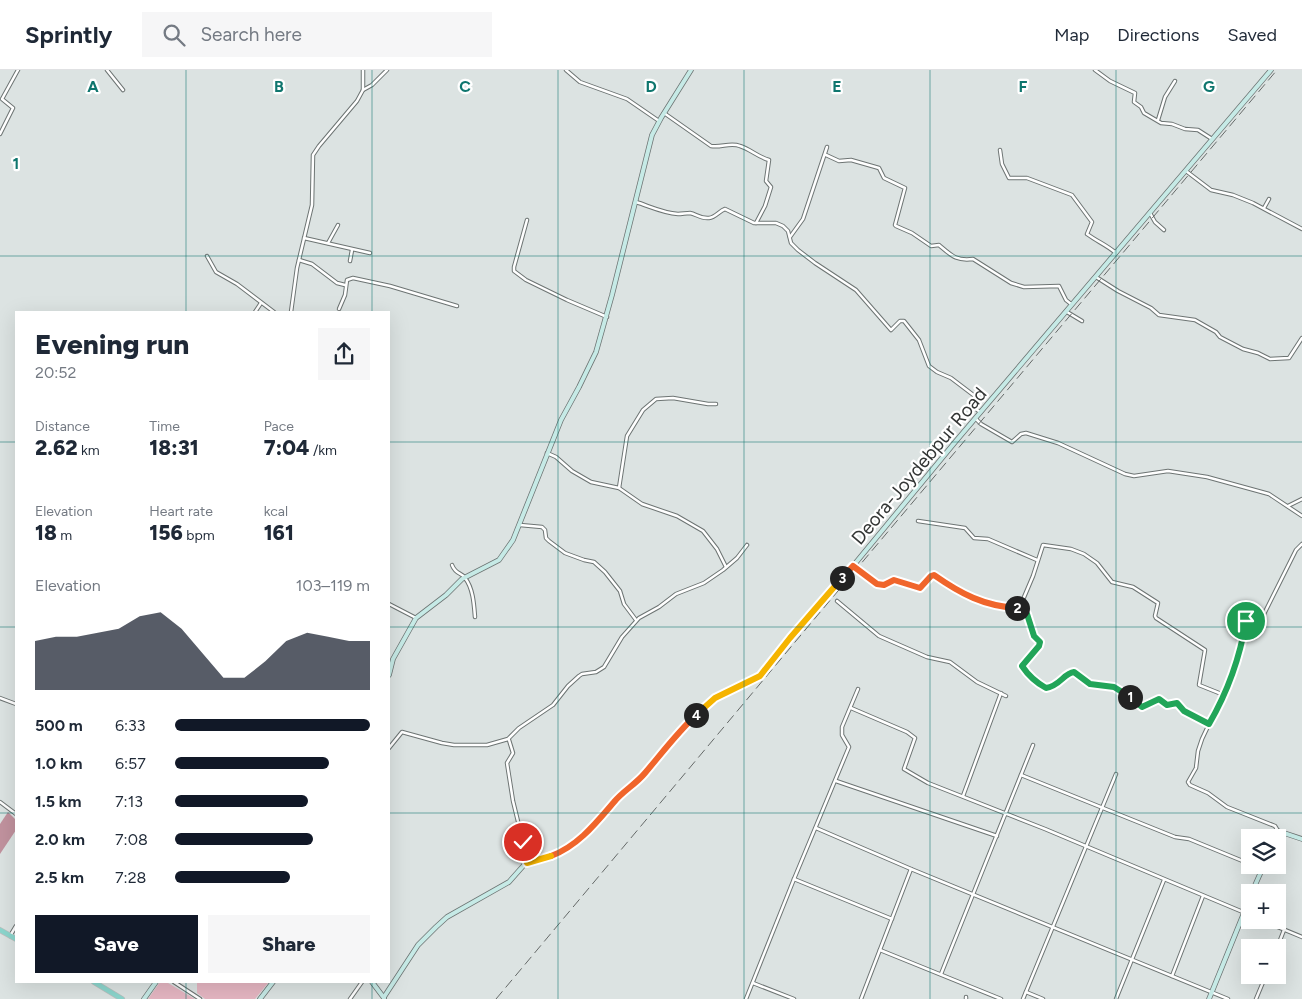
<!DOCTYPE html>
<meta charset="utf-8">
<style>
:root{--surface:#fff;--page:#f6f6f7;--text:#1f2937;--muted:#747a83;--line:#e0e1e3;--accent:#111827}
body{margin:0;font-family:Figtree,sans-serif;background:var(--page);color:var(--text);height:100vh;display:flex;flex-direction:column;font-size:19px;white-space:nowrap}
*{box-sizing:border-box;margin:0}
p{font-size:16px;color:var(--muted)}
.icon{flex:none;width:28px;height:28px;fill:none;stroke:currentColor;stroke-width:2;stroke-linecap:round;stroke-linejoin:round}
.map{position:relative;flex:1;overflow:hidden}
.details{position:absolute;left:15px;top:241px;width:375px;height:672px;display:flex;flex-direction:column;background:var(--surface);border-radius:0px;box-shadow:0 5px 20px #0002}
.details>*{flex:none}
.fabs{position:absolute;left:1241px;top:759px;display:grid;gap:10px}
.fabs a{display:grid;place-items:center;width:45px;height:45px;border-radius:0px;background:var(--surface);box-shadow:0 5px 20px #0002;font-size:25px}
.pin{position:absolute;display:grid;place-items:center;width:42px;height:42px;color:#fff;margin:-21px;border:2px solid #fff;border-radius:50%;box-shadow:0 1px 5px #0007}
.km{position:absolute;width:25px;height:25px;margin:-12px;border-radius:50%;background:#222;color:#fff;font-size:14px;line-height:25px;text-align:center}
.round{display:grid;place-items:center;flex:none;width:52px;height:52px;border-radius:0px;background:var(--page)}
.head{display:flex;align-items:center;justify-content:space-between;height:85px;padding:0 20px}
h1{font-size:28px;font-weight:800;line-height:38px}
.figures{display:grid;grid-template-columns:repeat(3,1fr);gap:8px;height:85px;padding:5px 20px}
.figures div{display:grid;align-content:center}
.figures b{font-size:21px;font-weight:800}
.figures small{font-size:14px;font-weight:400}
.figures p{font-size:14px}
.chart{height:140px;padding:10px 20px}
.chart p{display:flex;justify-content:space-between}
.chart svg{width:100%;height:90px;margin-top:5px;fill:var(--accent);opacity:.7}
.cta{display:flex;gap:10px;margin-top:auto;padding:10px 20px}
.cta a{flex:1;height:58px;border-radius:0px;background:var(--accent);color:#fff;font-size:20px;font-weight:800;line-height:58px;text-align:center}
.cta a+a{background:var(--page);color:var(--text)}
ul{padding:0 20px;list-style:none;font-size:16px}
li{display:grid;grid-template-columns:80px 60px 1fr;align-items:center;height:38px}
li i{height:12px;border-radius:6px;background:var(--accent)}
header{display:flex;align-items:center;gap:30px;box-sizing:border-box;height:70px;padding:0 25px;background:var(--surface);border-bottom:1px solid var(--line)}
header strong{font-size:24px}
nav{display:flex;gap:28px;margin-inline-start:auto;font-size:18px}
.search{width:350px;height:45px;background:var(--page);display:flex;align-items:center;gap:12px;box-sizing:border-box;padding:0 18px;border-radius:0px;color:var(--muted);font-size:19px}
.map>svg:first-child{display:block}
</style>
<header>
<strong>Sprintly</strong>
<div class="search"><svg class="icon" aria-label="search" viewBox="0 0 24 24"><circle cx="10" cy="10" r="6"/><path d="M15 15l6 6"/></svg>Search here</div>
<nav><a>Map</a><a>Directions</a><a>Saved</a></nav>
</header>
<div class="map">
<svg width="1302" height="929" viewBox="0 0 1302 929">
<rect width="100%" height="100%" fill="#dce3e2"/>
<!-- green -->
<g fill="#e5b6c2">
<path d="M160,912L168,913L195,929H148Z"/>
<path d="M197,913V912L268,913L255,929H205L197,923Z"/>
</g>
<!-- water -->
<path fill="#c1929e" d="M8,742L16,750V760L0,784V754Z"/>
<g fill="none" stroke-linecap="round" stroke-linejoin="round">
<!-- street casing -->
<g stroke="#6d7473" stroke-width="4.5">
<g id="street">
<path d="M107,0L123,20"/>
<path d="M566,0L580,12L627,29L659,51"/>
<path d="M1095,0L1110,11L1135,23L1134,32L1141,37L1144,43L1161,53L1172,54L1185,59L1198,60L1212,69"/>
<path d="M363,20L372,15L387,0"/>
<path d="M664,43L711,76C721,78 730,72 740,76C750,79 758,87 769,90L766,111L771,117L765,136L756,153"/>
<path d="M1158,50L1165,27L1175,11"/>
<path d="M0,64L13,38L2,29L18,0"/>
<path d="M1000,80L1002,94L1009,108H1027L1072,125L1092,152L1087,164C1098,172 1105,174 1116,183"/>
<path d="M826,85L839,91L851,90L879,98L884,108L905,118L895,155L896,156L912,163L931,176L939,175C952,186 956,191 973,189L1011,213L1024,217L1059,216L1066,230L1071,234"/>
<path d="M1186,101L1211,120L1233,125L1253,133L1302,159"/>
<path d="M636,132C649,136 663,143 678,144C682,144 686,143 690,143C696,144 701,149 709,148C716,147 719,141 725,139L754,153H776L783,156L788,161L791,173L798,180L815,193L856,220L891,260L900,251H904L919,270L929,296L937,302L951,308L976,327V339L980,342"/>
<path d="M1264,138L1269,129"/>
<path d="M1150,143L1155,152L1164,160"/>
<path d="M527,150L514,197V201L526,210L567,230L607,247"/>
<path d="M790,167L803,149L827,77"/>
<path d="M304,168L370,183"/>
<path d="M328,173L338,155"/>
<path d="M207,186L216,202L237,214L274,242"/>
<path d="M299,190L312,194L337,213L345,215"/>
<path d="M350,191L352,180"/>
<path d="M1096,207L1118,221L1151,238L1159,245L1195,250L1216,262L1220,267L1243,279L1258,283L1270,289L1289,288L1302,268"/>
<path d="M339,239L345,225L347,210L353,208L390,216L457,236"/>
<path d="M255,242L261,233"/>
<path d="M291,242L297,198L312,135L313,85L319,76L357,31L363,20V0"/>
<path d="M1067,242L1082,251"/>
<path d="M976,349L981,354L1012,372L1021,364L1026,363L1058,373L1125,404L1134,406L1168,401L1207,407L1269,424L1302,446"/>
<path d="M547,383L556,387L572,401L591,412L619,418L642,434L677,446L703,461L717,479L726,497"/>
<path d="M619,418L627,366L643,340L656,329L673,328L708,334H716"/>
<path d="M1288,436L1302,429"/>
<path d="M918,451L965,458L974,468L988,469L1037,490"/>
<path d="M520,455L542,457L545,460L546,468L549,471L565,483L584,490L594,492L605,502L620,521L624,534L636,550"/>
<path d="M452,495C456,505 461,502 465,508C473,518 474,534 475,547"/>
<path d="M853,496C861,502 872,517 883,515C888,515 890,511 894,510L920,518L931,506L934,505L962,523L987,534L1023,540C1033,548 1031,562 1040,572L1039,576L1022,596L1029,605L1046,618C1060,616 1064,603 1074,602L1090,614L1117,618L1125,623L1143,637L1159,629L1167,635L1177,633L1184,641L1209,654"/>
<path d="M837,531L879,566L927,587L950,592L977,612L1006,626"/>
<path d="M389,534L416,548"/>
<path d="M1019,539L1033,506L1043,475L1071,479L1084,484L1097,493L1112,512L1133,517L1158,533L1155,546L1156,548L1205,580L1199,615L1224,625"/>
<path d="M858,619L842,657V665L849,677L794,809L892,849"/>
<path d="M0,628L16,634"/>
<path d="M851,638L907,662L915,668L904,699L928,713L1045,759L1250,845"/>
<path d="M509,670L513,683L507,693L513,731L523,772L527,793"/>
<path d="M389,678L402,662L442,673L454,675H487L508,669L519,658L553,635L568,616L579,606L582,604L596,602L604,597L622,567L639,548L659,537L676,524L704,513L723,500L737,488L747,475"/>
<path d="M1021,705L1175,767L1189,769L1250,794"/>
<path d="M836,711L997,766"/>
<path d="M963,726L1001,623"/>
<path d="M0,732L16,744"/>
<path d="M816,758L911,799L1228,929"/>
<path d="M1278,761L1275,756L1227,737L1208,723L1190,715L1188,712L1196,698L1198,681L1202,669L1228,614L1243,570L1246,551L1259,550L1262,548L1296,480L1302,474"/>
<path d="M1254,795L1263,799"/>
<path d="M1261,850L1302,867"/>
<path d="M10,866L16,856"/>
<path d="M1277,878L1284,860"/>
<path d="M880,880L1001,929"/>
<path d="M941,904L1033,675"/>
<path d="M1172,906L1203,826"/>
<path d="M174,912L200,929"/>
<path d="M753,913L794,929"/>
<path d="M1026,922L1043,929"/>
<path d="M350,929L362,912"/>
<path d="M746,929L794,809"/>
<path d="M861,929L911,799"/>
<path d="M966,929V927"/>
<path d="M1023,929L1116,704"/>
<path d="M1116,929L1164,810"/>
<path d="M1256,929L1266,905"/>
</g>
</g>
<!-- secondary casing -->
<g stroke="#6d7473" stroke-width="5.5">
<g id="secondary">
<path d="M389,605L393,589L416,548L446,525L462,509L499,490L513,470L561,350L579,317L596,282L612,225L652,65L661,48L691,0"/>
<path d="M1275,768L1278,761L1302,769"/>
<path d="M1252,822L1264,795"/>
<path d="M372,912L384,928"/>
<path d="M384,927L418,875L436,857L447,847L509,812L524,795L569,778L603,747L620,726L644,705L678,663L703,638L719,626L760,606L790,568L853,496L956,371L1271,0"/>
<path d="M144,929L156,912"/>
<path d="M260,929L273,912"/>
<path d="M1209,929L1250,828"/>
</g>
</g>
<!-- primary casing -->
<g stroke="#bebfbe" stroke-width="6">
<g id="primary">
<path d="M0,860L16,869"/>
<path d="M94,912L122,929"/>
</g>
</g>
<!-- street -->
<use href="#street" stroke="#fff" stroke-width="2.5"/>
<!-- secondary -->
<use href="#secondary" stroke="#c6eae6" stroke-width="4"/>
<!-- primary -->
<use href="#primary" stroke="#8cd6cd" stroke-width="4.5"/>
<!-- rail -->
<path stroke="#666a69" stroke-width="1" stroke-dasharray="10 5" stroke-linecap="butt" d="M496,929L811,553L1277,0"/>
</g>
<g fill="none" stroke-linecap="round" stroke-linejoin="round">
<!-- split-1 casing -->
<g stroke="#fff" stroke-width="10">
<path id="split-1" d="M1130,627L1142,637L1159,629L1167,635L1177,633L1184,641L1209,654C1227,623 1240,587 1246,551"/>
</g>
<!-- split-2 casing -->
<g stroke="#fff" stroke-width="10">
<path id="split-2" d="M1017,538L1027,544L1034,566L1040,572L1039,576L1022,596C1028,605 1037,613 1046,618C1060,616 1064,603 1074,602L1090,614L1114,617L1130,627"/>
</g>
<!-- split-3 casing -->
<g stroke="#fff" stroke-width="10">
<path id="split-3" d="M842,508L853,496L877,514L884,515L894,510L920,518L931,506L934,505C961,524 984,536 1017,538"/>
</g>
<!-- split-4 casing -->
<g stroke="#fff" stroke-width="10">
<path id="split-4" d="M696,645L715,628L760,606L790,568L842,508"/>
</g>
<!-- split-5 casing -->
<g stroke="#fff" stroke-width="10">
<path id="split-5" d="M551,786C578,776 596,753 614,732C623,721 636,714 645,703C662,683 677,663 696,645"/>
</g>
<!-- split-6 casing -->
<g stroke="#fff" stroke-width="10">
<path id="split-6" d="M523,772L527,793L551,786"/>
</g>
<!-- split-1 -->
<use href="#split-1" stroke="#22a559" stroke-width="6"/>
<!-- split-2 -->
<use href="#split-2" stroke="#22a559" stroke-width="6"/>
<!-- split-3 -->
<use href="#split-3" stroke="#f0652b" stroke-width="6"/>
<!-- split-4 -->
<use href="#split-4" stroke="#f5b400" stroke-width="6"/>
<!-- split-5 -->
<use href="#split-5" stroke="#f0652b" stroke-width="6"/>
<!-- split-6 -->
<use href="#split-6" stroke="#f5b400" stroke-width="6"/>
</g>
<!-- grid -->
<path fill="none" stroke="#0f766e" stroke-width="1" stroke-opacity="0.55" d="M186,0V242M372,0V242M558,0V929M744,0V929M930,0V929M1116,0V929M0,186H1302M0,372H16M389,372H1302M0,557H16M389,557H1302M0,743H16M389,743H1302M186,912V929M372,912V929"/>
<g text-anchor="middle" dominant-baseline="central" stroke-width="4.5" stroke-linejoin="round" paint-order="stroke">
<!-- street labels -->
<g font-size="19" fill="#333635" stroke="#fff">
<text transform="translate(919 396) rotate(-50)">Deora-Joydebpur Road</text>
</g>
</g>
<g font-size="16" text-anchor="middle" font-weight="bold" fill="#0f766e" stroke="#fff" stroke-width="4.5" stroke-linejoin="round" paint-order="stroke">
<text x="93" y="22">A</text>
<text x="279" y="22">B</text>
<text x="465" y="22">C</text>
<text x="651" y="22">D</text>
<text x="837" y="22">E</text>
<text x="1023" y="22">F</text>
<text x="1209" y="22">G</text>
<text x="16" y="99">1</text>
</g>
</svg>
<div class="fabs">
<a><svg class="icon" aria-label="layers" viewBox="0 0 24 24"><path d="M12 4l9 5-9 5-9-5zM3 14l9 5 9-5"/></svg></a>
<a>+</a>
<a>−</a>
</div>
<div class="pin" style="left:1246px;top:551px;background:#1e9e55"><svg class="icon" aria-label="arrive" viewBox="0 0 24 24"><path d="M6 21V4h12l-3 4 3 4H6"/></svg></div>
<div class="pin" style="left:523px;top:772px;background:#d93025"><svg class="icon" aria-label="check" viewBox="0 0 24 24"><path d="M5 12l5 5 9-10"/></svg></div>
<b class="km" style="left:1130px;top:627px">1</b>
<b class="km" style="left:1017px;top:538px">2</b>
<b class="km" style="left:842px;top:508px">3</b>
<b class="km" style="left:696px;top:645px">4</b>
<section class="details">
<div class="head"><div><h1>Evening run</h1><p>20:52</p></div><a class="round"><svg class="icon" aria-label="share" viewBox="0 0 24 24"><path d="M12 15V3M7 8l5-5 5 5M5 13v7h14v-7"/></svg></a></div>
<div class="figures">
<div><p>Distance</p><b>2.62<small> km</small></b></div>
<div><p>Time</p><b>18:31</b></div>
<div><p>Pace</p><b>7:04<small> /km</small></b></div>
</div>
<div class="figures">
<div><p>Elevation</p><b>18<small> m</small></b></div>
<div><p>Heart rate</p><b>156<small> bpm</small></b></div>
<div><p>kcal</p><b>161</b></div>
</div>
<div class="chart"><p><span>Elevation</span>103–119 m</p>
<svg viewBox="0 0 160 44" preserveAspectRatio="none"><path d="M0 44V20L10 18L20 18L30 16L40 14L50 8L60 6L70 14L80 26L90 38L100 38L110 30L120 20L130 16L140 18L150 20L160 20V44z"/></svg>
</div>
<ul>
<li><b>500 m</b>6:33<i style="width:100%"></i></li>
<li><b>1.0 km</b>6:57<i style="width:79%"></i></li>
<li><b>1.5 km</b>7:13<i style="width:68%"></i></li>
<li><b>2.0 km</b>7:08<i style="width:71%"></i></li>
<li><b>2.5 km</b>7:28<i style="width:59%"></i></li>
</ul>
<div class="cta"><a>Save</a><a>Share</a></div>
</section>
</div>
